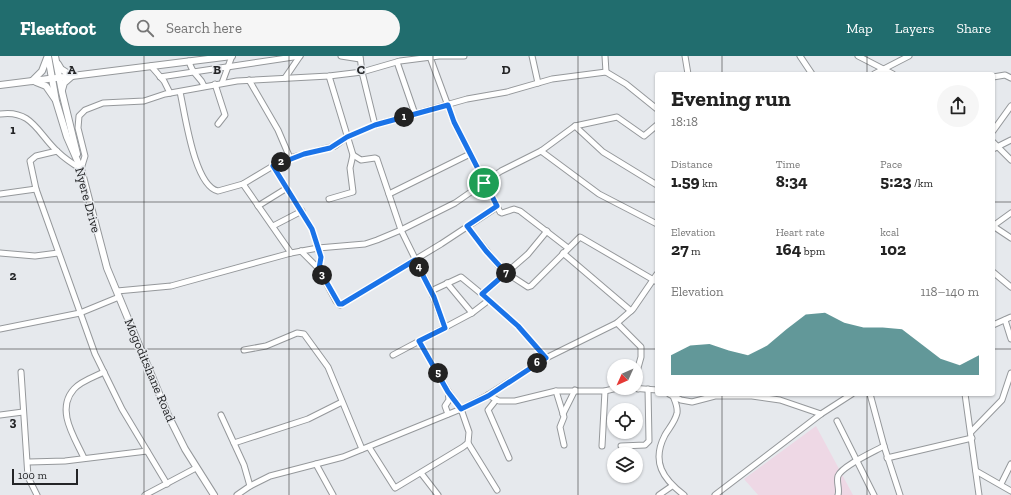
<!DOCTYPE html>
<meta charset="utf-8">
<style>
:root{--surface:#fff;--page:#f6f6f6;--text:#222;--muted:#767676;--accent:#216d6e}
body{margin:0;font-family:"Zilla Slab",serif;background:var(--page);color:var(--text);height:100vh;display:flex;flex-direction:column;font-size:15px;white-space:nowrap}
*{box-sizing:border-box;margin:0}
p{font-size:13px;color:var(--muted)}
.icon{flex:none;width:22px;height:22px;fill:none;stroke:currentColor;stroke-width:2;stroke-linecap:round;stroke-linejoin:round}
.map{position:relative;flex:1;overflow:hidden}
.panel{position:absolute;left:655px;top:16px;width:340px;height:324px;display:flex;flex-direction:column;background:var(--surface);border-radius:4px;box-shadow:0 1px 3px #0004}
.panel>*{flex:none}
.needle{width:26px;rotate:225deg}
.tools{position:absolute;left:607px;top:303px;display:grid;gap:8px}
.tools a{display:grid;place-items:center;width:36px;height:36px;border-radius:50%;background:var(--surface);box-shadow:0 1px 3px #0004;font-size:20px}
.scale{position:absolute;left:12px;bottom:10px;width:66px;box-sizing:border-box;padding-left:4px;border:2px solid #242527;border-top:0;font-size:11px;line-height:14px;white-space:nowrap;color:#242527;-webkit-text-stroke:3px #e6e9ed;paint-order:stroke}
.pin{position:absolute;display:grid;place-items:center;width:34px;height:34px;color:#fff;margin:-17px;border:2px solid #fff;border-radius:50%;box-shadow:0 1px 4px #0007}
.km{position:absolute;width:20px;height:20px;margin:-10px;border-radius:50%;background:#222;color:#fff;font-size:11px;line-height:20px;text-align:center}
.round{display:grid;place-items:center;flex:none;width:42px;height:42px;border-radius:21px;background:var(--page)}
.overview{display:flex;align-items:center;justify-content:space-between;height:68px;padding:0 16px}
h1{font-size:22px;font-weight:700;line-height:30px}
.metrics{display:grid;grid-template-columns:repeat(3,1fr);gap:6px;height:68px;padding:4px 16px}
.metrics div{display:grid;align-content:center}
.metrics b{font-size:17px;font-weight:700}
.metrics small{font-size:11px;font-weight:400}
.metrics p{font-size:11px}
.chart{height:112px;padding:8px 16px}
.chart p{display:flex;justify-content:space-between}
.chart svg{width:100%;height:72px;margin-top:4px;fill:var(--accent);opacity:.7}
header{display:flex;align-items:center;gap:24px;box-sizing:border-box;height:56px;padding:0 20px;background:var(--accent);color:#fff}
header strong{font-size:19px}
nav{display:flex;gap:22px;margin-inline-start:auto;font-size:14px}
.search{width:280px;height:36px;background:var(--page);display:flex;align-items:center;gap:10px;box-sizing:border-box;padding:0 14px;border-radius:22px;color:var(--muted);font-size:15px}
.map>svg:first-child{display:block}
</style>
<header>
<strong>Fleetfoot</strong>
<div class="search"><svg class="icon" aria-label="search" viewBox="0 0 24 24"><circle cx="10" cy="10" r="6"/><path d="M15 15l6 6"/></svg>Search here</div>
<nav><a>Map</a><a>Layers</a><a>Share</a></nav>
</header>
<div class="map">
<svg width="1011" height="439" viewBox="0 0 1011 439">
<rect width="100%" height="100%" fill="#e6e9ed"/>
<!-- education -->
<path fill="#eed8e5" d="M816,370L853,439H758L744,423Z"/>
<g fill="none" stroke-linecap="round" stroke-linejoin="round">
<!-- minor casing -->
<g stroke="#95989b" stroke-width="7">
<g id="minor">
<path d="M341,0L360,3"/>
<path d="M360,0L362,16L375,69"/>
<path d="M532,0L538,27"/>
<path d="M605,0L606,16"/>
<path d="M685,0L688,18"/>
<path d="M800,0L812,18"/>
<path d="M858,0L893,18"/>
<path d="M430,1L454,66L500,156L502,157L514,153L520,155L568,192"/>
<path d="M189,5C193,21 200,19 204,30"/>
<path d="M397,6L415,58"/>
<path d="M151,10L164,25L170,37"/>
<path d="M874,18L909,0"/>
<path d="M329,20L353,99L361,104L375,102L377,103L401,174L431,235L445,272"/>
<path d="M160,21L300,0"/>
<path d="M993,21L1005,19L1011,22"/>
<path d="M285,22L300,0"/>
<path d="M249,24L278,74L290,102"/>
<path d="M222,27L232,0"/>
<path d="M215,28L225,59L218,68"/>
<path d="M180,36C185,57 194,130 218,135L243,128L273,110L290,102L335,90L347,81L375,69L467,43L507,36L552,23L606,16L626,28L657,53"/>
<path d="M0,58C32,53 38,78 58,96C65,103 73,108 81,113L85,100L78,72L79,60L85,54L103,47L144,45L165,38L237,25L329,20L362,16L400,5L439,0H464"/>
<path d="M575,70L603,96L657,129"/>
<path d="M993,75L1011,50"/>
<path d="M993,86L1011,104"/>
<path d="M993,93L1011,84"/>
<path d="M57,95L36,100L30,105L36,133L95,298L122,353L167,428"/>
<path d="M541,95L599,138L657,168"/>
<path d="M273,110L312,173L321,201L319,213L336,245L340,249L441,188L497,151"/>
<path d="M243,128L291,197"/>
<path d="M0,138L36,133"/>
<path d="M389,138L470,98"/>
<path d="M329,143L353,136L350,112L353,99"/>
<path d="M258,150L287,132"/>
<path d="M273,170L302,155"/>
<path d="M467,170L502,214L528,231L531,230L580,181L657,226"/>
<path d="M993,170L1011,157"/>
<path d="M993,170L1011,182"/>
<path d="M301,195L319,213"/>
<path d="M0,197L35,200L58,197"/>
<path d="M563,197L631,255"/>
<path d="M993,216L1011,231"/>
<path d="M447,227L472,257"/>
<path d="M117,235L171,230L291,197L318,192L365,188L377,184L401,174L455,147L501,115L541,95L575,70L617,61L644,80L657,69"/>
<path d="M431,235L461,221L489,244"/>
<path d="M482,238L528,198L547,175"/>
<path d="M1005,264L1011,283"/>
<path d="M617,267L641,291V301L636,319L638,333"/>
<path d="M993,269L1011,261"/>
<path d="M0,273L80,257L119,241"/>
<path d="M419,285L448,335L449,344L445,350L448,358"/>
<path d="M244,294L266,290L297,277L304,278L328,311L362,393"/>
<path d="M393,299L472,257L489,244L518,270L546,302"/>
<path d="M21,316L28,421L37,439"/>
<path d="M631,332L657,334"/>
<path d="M556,335L564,361L560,371L564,389"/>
<path d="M669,338L681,344L692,346L715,340H752L780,344L821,358"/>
<path d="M870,338L884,390L900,439"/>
<path d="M965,338L979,439"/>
<path d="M488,339L499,345H515L556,335H605L617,332"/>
<path d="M673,340C675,345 678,351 677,357C675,366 669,372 665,379C651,406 663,423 684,439"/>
<path d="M496,344L488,354L509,402"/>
<path d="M563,358L575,334"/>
<path d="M0,359L23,356"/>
<path d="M221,359L244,409L250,430"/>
<path d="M837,365L874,439"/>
<path d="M971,376L1002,344L1011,317"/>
<path d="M234,387L308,363L342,346"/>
<path d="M468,387L497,434"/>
<path d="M602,390L605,335"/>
<path d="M621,390L645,389L649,385L648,333"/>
<path d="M369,391L395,432L463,391L468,387L469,376L461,353L448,335"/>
<path d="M84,402C75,382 55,354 74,333C81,325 94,321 104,316"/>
<path d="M887,402L972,382"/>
<path d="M29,406L65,405L147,395"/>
<path d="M316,408L333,439"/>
<path d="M976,415L1011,435"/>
<path d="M421,417L438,439"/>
<path d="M1001,428L1011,408"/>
<path d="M145,439L196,412"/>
<path d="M237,439L250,430L270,420L343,401L461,353L488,339L546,302L617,267L633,253L657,218"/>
<path d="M659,439L672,430"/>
<path d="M715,439L821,358L852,338"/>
<path d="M838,439C840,433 836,426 838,420C842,410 873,396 884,390"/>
</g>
</g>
<!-- major casing -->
<g stroke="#95989b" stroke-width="8">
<g id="major">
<path d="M48,0L56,45L67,81L81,113L107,212L168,359L185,393L214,439"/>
<path d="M55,0L62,36L77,98"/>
<path d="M58,8L61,13L72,20L64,27L62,34"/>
<path d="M32,25L42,15L47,2"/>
<path d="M36,26L46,30L55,43"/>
<path d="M0,29L232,0"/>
</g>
</g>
<!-- minor -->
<use href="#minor" stroke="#fff" stroke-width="5"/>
<!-- major -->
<use href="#major" stroke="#fff" stroke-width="6"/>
</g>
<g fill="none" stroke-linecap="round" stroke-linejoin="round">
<!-- route casing -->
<g stroke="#fff" stroke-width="8">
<path id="route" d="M448,49L454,66L497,150L467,170L486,195L506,217L482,238L518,270L546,302L488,340L461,353L448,336L419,285L445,272L434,241L415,204L342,248H339L319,213L321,201L312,173L273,110L304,98L330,92L347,81L375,69Z"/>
</g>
<!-- route -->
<use href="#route" stroke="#1a73e8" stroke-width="5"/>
</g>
<!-- grid -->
<path fill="none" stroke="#242527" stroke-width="1" stroke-opacity="0.55" d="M144,0V439M289,0V439M433,0V439M578,0V439M722,0V18M867,0V18M0,146H657M993,146H1011M0,293H657M993,293H1011M722,338V439M867,338V439"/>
<g text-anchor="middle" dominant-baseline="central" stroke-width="3" stroke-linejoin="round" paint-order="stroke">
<!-- street labels -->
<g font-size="13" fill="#242527" stroke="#e6e9ed">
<text transform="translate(88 144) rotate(75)">Nyere Drive</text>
<text transform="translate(150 314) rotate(67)">Mogoditshane Road</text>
</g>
</g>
<g font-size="13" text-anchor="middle" font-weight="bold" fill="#242527" stroke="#e6e9ed" stroke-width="3" stroke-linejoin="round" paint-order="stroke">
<text x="72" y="18">A</text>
<text x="217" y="18">B</text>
<text x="361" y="18">C</text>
<text x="506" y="18">D</text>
<text x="13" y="78">1</text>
<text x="13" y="224">2</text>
<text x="13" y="370">3</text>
</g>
</svg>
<div class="tools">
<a><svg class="needle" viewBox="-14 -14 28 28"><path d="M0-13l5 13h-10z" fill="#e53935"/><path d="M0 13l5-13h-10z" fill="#767676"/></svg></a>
<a><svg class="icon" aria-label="locate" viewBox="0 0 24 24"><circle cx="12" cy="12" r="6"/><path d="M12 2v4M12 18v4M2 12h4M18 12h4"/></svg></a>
<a><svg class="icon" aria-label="layers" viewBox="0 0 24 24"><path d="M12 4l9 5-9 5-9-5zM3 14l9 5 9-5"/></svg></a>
</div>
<div class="scale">100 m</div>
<div class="pin" style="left:484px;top:127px;background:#1e9e55"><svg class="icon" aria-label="arrive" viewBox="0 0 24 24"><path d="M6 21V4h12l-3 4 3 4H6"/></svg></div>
<b class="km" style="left:404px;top:61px">1</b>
<b class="km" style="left:281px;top:106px">2</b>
<b class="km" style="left:322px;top:219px">3</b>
<b class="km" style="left:419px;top:211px">4</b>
<b class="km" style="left:438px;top:317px">5</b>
<b class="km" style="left:537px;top:307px">6</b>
<b class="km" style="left:506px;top:217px">7</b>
<section class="panel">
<div class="overview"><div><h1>Evening run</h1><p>18:18</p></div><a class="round"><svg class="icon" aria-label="share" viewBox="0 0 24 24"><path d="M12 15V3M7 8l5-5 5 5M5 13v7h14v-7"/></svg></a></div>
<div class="metrics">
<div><p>Distance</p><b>1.59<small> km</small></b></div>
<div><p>Time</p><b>8:34</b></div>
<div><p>Pace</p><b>5:23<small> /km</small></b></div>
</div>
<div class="metrics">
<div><p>Elevation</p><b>27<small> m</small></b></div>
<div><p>Heart rate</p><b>164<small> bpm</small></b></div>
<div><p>kcal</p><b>102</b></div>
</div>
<div class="chart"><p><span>Elevation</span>118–140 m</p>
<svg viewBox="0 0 160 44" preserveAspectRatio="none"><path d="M0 44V32L10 26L20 25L30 29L40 32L50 26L60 16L70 7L80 6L90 12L100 15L110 15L120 16L130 25L140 34L150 38L160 32V44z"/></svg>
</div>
</section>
</div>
